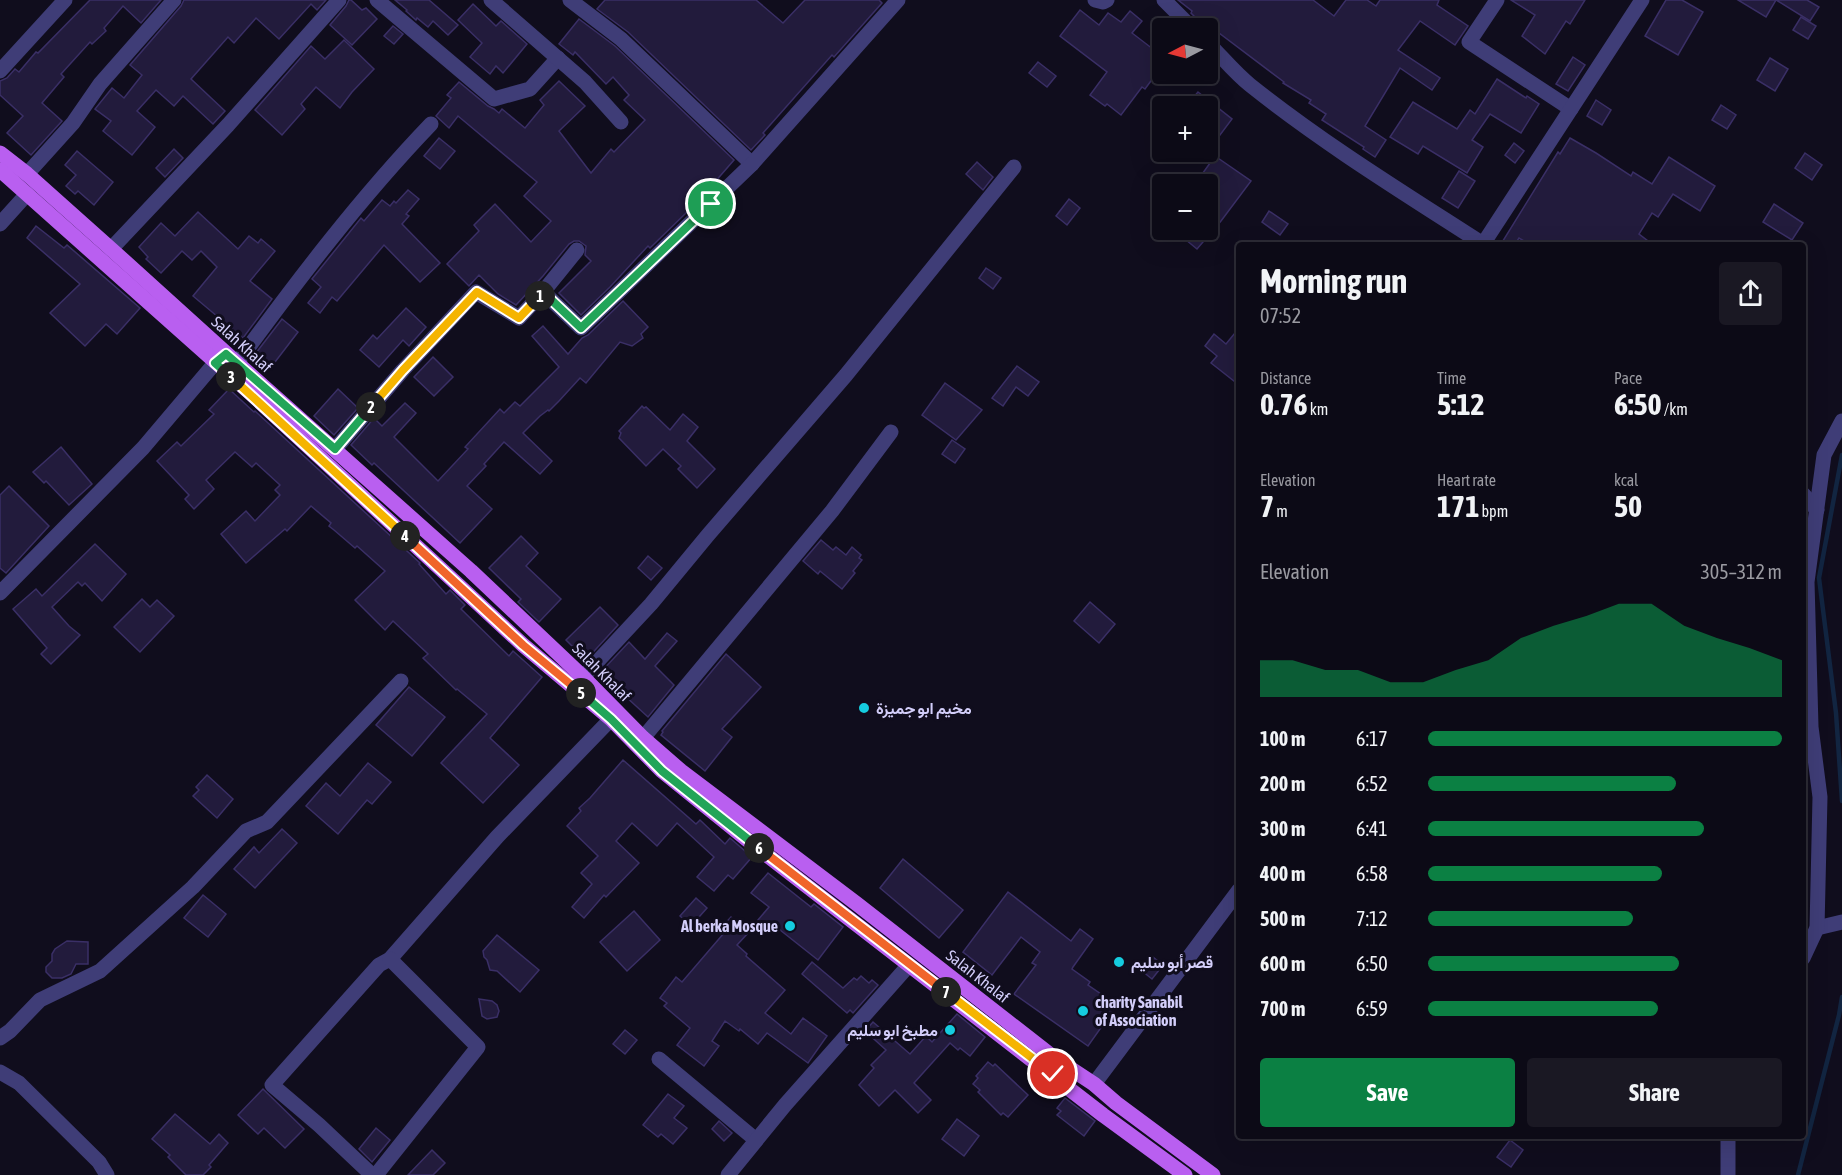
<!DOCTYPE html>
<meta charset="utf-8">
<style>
:root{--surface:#0c0a16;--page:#1a1823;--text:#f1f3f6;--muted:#9a9aa1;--line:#2c2b35;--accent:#0b8043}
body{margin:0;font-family:"Asap Condensed",Vazirmatn,sans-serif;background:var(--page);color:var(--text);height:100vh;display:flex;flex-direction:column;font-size:22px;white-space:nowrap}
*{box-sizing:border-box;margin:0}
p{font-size:20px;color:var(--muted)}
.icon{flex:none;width:33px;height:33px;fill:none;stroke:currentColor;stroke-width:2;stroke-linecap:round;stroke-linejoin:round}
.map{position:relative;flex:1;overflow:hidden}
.drawer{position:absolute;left:1236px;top:242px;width:570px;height:897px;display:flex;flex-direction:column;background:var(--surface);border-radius:6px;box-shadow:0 6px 24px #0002,0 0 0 2px var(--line)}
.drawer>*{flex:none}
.needle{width:39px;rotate:264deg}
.fabs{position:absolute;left:1152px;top:18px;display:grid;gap:12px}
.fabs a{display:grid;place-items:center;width:66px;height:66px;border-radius:6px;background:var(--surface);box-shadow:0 6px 24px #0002,0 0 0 2px var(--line);font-size:30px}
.pin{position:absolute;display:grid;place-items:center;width:51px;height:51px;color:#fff;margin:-26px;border:3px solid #fff;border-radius:50%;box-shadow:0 2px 6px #0007}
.km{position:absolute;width:30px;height:30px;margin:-15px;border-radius:50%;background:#222;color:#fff;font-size:16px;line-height:30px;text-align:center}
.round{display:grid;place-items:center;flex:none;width:63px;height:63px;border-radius:6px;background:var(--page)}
.summary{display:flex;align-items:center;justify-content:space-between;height:102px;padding:0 24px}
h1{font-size:33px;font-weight:700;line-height:45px}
.figures{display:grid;grid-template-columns:repeat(3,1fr);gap:9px;height:102px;padding:6px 24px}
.figures div{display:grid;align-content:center}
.figures b{font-size:30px;font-weight:700}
.figures small{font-size:16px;font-weight:400}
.figures p{font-size:16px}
.chart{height:168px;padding:12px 24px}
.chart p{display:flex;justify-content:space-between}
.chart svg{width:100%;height:108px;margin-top:6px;fill:var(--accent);opacity:.7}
.button{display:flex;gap:12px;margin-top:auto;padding:12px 24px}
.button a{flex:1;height:69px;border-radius:6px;background:var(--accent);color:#fff;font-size:24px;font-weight:700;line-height:69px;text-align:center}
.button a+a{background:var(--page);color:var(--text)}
ul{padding:0 24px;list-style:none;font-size:20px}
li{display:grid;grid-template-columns:96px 72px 1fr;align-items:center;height:45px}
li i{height:15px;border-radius:8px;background:var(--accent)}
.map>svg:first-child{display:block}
</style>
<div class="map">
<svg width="1842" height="1175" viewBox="0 0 1842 1175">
<rect width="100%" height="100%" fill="#100d1d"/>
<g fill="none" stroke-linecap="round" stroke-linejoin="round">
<!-- stream -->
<g stroke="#122541" stroke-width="4.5">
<path d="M1842,455L1819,578L1836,713L1842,801"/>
<path d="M1798,1175L1839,1015L1842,997"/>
</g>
</g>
<!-- building -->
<g fill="#221b3c" stroke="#3a2f66" stroke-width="1.5">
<path d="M90,0H161L141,23L123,6L104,28L106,31L92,44L90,42L61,74L64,77L42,103L62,121L31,155L7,133L23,116L0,95V81L7,78L15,69L19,72L36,52L38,53Z"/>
<path d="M184,0H326L317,10L311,4L279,39L256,18L234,43L228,37L191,79L225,111L213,124L183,96L174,106L156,90L137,111L155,127L132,155L103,131L111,121L95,109L112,88L124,98L142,75L130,65L181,6Z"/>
<path d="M349,0H351L362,10L366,8L377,19L352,45L330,25L346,6Z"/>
<path d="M395,0H429L458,25L448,35L433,21L428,27L417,18L416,20L406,11L407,10Z"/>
<path d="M605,0H756L783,23L805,0H879L882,3L834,57L832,55L763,133L765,135L751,150L628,32L597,9Z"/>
<path d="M1178,0H1313L1334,16L1346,0H1367L1376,6L1380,0H1439L1437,5L1468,26L1455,45L1420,21L1398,50L1440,78L1432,90L1400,68L1365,126L1386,140L1375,157L1363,149L1364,147L1322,120L1326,114L1309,103L1311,100L1283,83L1284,82L1215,30V32L1199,21L1191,13L1192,11Z"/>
<path d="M1511,0H1585L1570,24L1566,21L1545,54L1522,36L1535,15Z"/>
<path d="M1666,0H1682L1703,12L1678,55L1645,36Z"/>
<path d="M1738,0H1776L1766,17Z"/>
<path d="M1776,0H1807L1819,7L1810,21Z"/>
<path d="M473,4L496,26L501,21L527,44L503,73L496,66L490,74L470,57L482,43L458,20Z"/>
<path d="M1080,10L1099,25L1108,13L1121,22L1130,11L1142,21L1132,33L1162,56V66L1145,89L1142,87L1121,115L1107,104L1105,106L1090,95L1107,72L1060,36Z"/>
<path d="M1801,17L1816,26L1808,39L1793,30Z"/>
<path d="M579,19L615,46L734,160L714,183L715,184L686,213L650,248L648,246L610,287L581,315L559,293L591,261L585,255L586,246L579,241H574L569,244L543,276L516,305L498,294L479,275L469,286L447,264L479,231L474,225L495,204L531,242L551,221L524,196L537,182L458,116L449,128L436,116L451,98L447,95L459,82L488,106L494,109L499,113L502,109L525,128L544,105L540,100L559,81L585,106L559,131L591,173L611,149L614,152L645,120L624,100L629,95L613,77L606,84L575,52L573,55L559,44Z"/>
<path d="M393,26L403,34L394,44L384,36Z"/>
<path d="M344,40L374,69L352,92L340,108L316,87L301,104L305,109L282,135L255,110L311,46L325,59Z"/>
<path d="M1573,57L1585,65L1568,91L1556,84Z"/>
<path d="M1770,58L1788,69L1775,91L1757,80Z"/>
<path d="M1038,62L1056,76L1047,87L1029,73Z"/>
<path d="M1497,79L1526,98L1527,96L1539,104L1521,133L1490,114L1472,140L1483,147L1467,173L1423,146L1418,154L1390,137L1413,102L1457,129L1470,110L1475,114Z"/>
<path d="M1198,92L1232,119L1208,151V106H1186Z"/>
<path d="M1596,100L1611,110L1602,125L1587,116Z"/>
<path d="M1721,105L1736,115L1727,129L1712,120Z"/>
<path d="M439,138L455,151L440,169L424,156Z"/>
<path d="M1570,138L1596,153L1631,176L1633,172L1652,184L1669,157L1715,186L1700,211L1673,194L1658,217L1652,213L1639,234L1652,244H1529L1519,238L1515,244H1501L1558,152L1560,154Z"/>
<path d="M1514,143L1524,151L1515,163L1505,155Z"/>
<path d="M174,149L183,158L165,177L156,168Z"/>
<path d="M77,151L113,182L94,205L78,191L75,194L66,186L76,175L65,165Z"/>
<path d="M1805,153L1822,165L1812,180L1795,168Z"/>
<path d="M1215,156L1251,181L1221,221L1197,249L1174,230H1208V184H1195Z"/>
<path d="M977,162L993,177L983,190L966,174Z"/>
<path d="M1459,171L1475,181L1458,208L1442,198Z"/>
<path d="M408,190L419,199L406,214L409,216L402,224L440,263L420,282L384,245L337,301L332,297L320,313L308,303L321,287L312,279L361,218L364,221L382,200L390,206L394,201L396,203Z"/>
<path d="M1069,199L1080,208L1067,225L1056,216Z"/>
<path d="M1774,204L1803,223L1792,240L1763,222Z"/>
<path d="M1269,211L1288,224L1280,235L1262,222Z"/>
<path d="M198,212L238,249L249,236L258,243L261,239L275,251L250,281L272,299L243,338L193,296L217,267L201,251L192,260L182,251L161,273L146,259L148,257L139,247L161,223L175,236Z"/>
<path d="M36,226L64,248L67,245L140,308L117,334L106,324L85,346L50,313L80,284L27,238Z"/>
<path d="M986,268L1001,278L993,289L979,278Z"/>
<path d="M623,301L648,327L641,334L643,338L632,346L620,342L586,383L580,378L559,401L549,411L548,410L540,416L523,433L552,461L540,474L504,442L484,464L486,466L467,486L492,509L460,543L374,463L372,465L351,445L374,418L382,426L405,403L416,413L394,437L438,481L468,449L465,447L500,409L504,413L515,402L520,406L559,367L532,336L543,326L568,354L582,338L588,335Z"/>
<path d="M406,308L426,327L409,346L403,340L379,367L360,350L373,335L377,339Z"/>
<path d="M282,319L298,332L272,366L256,353Z"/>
<path d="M1239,328V385L1211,363L1217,356L1205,346L1214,334L1226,344Z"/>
<path d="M433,357L453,377L434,396L414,377Z"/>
<path d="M1017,366L1039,382L1028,396L1016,387L1003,406L992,398Z"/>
<path d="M945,383L982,410L956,440L922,415Z"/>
<path d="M229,389L254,412L255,411L420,563L419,564L446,594L450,590L465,605L461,609L509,656L513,651L542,677L490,738L519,765L483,803L441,763L487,714L457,689L456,690L423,658L428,654L393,621L385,630L355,600L385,571L357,546L355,548L334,530L329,526L331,523L311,506L287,531L285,529L246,563L221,534L246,511L255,521L280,495L275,490L280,485L256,463L252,467L235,452L206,480L214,489L194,509L185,499L189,495L157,461L177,442L181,446L214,414L209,410Z"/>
<path d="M338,389L358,408L334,435L314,416Z"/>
<path d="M642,406L644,408L646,407L670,430L683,414L698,427L687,441L715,469L697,488L678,469L681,466L663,449L646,466L619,438L621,433L619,431Z"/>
<path d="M952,440L965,449L955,463L942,454Z"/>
<path d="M61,447L92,484L69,505L46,481L44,483L33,472Z"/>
<path d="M9,486L49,526L6,573L0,568V495Z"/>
<path d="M521,536L538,553L526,566L561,599L539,622L518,602L521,599L489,568Z"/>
<path d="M821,540L833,550L836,547L846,555L852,547L861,555L859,558L862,560L853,571L855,573L842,589L820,571L818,574L803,561Z"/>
<path d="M95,544L126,574L102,601L85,583L82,586L78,582L52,607L69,626L80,635L51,664L41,654L47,648L13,609L36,589L42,596Z"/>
<path d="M648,556L662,568L651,580L638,568Z"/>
<path d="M142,599L150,607L157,600L174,616L140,652L114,627Z"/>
<path d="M1090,602L1115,624L1099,643L1074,621Z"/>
<path d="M600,607L618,625L586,660L566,640Z"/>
<path d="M667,633L677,641L655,666L674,685L648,717L624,695L623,696L600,673L629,642L645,659Z"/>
<path d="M726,654L761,687L722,729L732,737L705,771L661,735L663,732L662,731Z"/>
<path d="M409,687L445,717L412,756L376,725Z"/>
<path d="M623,760L696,824L700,820L725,844L730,838L752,857L733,879L728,875L714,891L697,877L714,857L677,823L657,846L632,823L616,841L639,863L606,897L604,895L584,918L572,907L592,884L581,873L598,856L567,826L581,811L579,808L590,798Z"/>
<path d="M368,763L391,782L372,804L367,800L338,834L306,806L326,783L340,796Z"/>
<path d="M207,775L233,799L217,818L193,796L199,790L196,787Z"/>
<path d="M282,829L297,843L255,888L234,869L254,847L259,853Z"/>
<path d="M903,859L963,910L939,938L880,888Z"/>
<path d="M768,873L811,907L814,904L843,927L818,960L775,926L771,931L758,920L769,907L751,893Z"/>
<path d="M1008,892L1071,941L1080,929L1093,939L1073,967L1072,969L1090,982L1088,985L1117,1005L1088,1046L1014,994L1036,965L1032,963L1040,952L1021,937L992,975L963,952Z"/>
<path d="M203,895L226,914L208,937L184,918Z"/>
<path d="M696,898L707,908L691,926L680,916Z"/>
<path d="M634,911L660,940L627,971L600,942Z"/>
<path d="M731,917L749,932L737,945L747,954L746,956L785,990L765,1013L791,1034L803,1018L827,1036L808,1063L767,1033L758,1044L740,1029L739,1031L725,1021L712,1041L719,1046L704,1066L677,1045L690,1028L664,1006L667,1003L660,998L676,977L682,982L724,933L720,929Z"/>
<path d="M497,935L539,970L520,992L497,971L490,970L487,960L484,957L483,951Z"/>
<path d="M67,941L88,942V964H76L71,974L62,978H52L46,972V967L52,961V954L55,949Z"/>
<path d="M1153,957L1163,965L1152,979L1142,971Z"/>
<path d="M812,962L843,988L854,978L857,980L861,976L869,983L872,980L878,985L853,1013L850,1010L847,1013L802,974Z"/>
<path d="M479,999L492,1001L497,1005L499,1011L497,1017L487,1019L482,1016Z"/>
<path d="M957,1014L985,1037L970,1056L960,1048L958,1050L950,1043L914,1083L931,1100L918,1113L895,1090L879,1106L859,1085L874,1068L871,1065L886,1050L865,1031L873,1022L910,1054L926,1036L932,1042Z"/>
<path d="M625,1030L637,1040L625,1054L613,1044Z"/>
<path d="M988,1062L993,1066L995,1064L1028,1095L1008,1117L1003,1113L1001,1115L978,1092L980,1090L973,1084L978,1078L976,1076Z"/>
<path d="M263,1089L304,1129L285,1148L264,1128L258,1134L238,1115Z"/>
<path d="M668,1094L684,1106L674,1118L687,1128L673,1144L661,1134L658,1137L643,1125Z"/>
<path d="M1065,1098L1095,1121L1084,1136L1057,1115L1061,1111L1057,1108Z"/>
<path d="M175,1114L210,1144L219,1134L228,1143L209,1165L211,1167L203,1175H186L168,1157L170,1155L152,1139Z"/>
<path d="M957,1119L979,1136L964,1156L942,1139Z"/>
<path d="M719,1121L732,1133L724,1141L712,1129Z"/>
<path d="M376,1128L390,1140L372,1162L359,1149Z"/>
<path d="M1510,1140L1523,1150L1511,1167L1497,1157Z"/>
<path d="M432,1150L445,1163L433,1175H408Z"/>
</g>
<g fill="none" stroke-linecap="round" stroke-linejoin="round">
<!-- minor -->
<g stroke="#3f3d77" stroke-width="15">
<path d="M377,0L494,99L530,89L558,58"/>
<path d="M491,0L585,82L621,122"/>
<path d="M570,0L621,39L752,164"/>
<path d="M1095,0L1103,2L1107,0"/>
<path d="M1164,0L1192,28"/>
<path d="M1497,0L1469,42L1571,109"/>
<path d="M1208,43C1222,57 1235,73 1250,85C1324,144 1404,193 1483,244"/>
<path d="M0,71L65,0"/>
<path d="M27,174L73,123L100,84L174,0"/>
<path d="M0,224L27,194"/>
<path d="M1483,244L1642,0"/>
<path d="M111,249L228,125L339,0"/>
<path d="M543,292L581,328L752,164L898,0"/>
<path d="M237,363C297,281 360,198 431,124"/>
<path d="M335,449L403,370L476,292L519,318L543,292L577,250"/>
<path d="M1803,494L1817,510"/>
<path d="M0,593L143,448L215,363L225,356"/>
<path d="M583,677L651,604L708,535L846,375L1014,167"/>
<path d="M643,738L832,511L891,432"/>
<path d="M1817,928L1842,922"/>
<path d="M1803,958L1817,928L1820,797L1811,727L1807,582L1824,455L1842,421"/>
<path d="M0,1038L10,1031L40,1000L100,971L193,887L246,831L267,822L401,681"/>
<path d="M659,1059L756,1140"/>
<path d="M0,1072L19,1083L99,1162L107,1175"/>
<path d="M1094,1084L1239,890"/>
<path d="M372,1175L319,1125L272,1085L379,965L390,959L497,837L611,719"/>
<path d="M376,1175L478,1047L390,959"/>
<path d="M728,1175L785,1105L909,965"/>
<path d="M1728,1175V1136"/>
</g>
<!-- major -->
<g stroke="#b95ff0" stroke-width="15">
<path d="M0,153L27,174L111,249L237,363L471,571L583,677L643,738L681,771L857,904L1053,1057L1094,1084L1116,1103L1213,1175"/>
<path d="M0,170L257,399L523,645L611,719L662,771L745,838L1103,1115L1185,1175"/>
</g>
</g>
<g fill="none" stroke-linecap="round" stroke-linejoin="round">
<!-- split-1 casing -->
<g stroke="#fff" stroke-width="12">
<path id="split-1" d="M540,296L543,292L581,328L711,204"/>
</g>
<!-- split-2 casing -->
<g stroke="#fff" stroke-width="12">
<path id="split-2" d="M371,407L403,370L477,292L519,318L540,296"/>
</g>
<!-- split-3 casing -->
<g stroke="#fff" stroke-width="12">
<path id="split-3" d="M231,377L215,363L226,354L335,449L371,407"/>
</g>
<!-- split-4 casing -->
<g stroke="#fff" stroke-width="12">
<path id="split-4" d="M231,377L405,536"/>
</g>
<!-- split-5 casing -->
<g stroke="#fff" stroke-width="12">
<path id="split-5" d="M405,536L523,645L581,693"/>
</g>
<!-- split-6 casing -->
<g stroke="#fff" stroke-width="12">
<path id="split-6" d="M581,693L611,719L662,771L759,848"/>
</g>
<!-- split-7 casing -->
<g stroke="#fff" stroke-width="12">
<path id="split-7" d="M759,848L946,992"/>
</g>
<!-- split-8 casing -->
<g stroke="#fff" stroke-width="12">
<path id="split-8" d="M946,992L1053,1074"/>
</g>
<!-- split-1 -->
<use href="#split-1" stroke="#22a559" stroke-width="8"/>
<!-- split-2 -->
<use href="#split-2" stroke="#f5b400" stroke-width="8"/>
<!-- split-3 -->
<use href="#split-3" stroke="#22a559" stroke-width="8"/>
<!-- split-4 -->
<use href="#split-4" stroke="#f5b400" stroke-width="8"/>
<!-- split-5 -->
<use href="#split-5" stroke="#f0652b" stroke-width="8"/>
<!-- split-6 -->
<use href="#split-6" stroke="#22a559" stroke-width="8"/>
<!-- split-7 -->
<use href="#split-7" stroke="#f0652b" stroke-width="8"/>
<!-- split-8 -->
<use href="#split-8" stroke="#f5b400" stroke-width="8"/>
</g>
<!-- markers -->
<g fill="#15ccdf" stroke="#100d1d" stroke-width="2">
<circle cx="864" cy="708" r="6"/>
<circle cx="790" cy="926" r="6"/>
<circle cx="1119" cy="962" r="6"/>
<circle cx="1083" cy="1011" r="6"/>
<circle cx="950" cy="1030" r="6"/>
</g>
<g text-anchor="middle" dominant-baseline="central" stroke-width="6" stroke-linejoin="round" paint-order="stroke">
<!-- street labels -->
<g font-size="16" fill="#d3cefa" stroke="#100d1d">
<text transform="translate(242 344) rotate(42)">Salah Khalaf</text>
<text transform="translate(602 672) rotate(45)">Salah Khalaf</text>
<text transform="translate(978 976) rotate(38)">Salah Khalaf</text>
</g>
<!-- poi labels -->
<g font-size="16" font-weight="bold" fill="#d3cefa" stroke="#100d1d" text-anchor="start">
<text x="876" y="708">مخيم ابو جميزة</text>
<text x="778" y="926" text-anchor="end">Al berka Mosque</text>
<text x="1131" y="962">قصر أبو سليم</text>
<text x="1095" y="1002">charity Sanabil<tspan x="1095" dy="18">of Association</tspan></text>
<text x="938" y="1030" text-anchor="end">مطبخ ابو سليم</text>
</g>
</g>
</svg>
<div class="fabs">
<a><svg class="needle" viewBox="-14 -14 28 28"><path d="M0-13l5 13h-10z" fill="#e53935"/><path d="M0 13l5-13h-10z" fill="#9a9aa1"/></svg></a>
<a>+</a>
<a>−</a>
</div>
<div class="pin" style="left:711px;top:204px;background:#1e9e55"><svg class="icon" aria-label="arrive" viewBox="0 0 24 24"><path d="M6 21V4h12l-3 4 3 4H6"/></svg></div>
<div class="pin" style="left:1053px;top:1074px;background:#d93025"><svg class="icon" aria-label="check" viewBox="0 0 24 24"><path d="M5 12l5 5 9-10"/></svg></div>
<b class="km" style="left:540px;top:296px">1</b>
<b class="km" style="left:371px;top:407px">2</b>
<b class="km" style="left:231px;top:377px">3</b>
<b class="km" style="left:405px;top:536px">4</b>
<b class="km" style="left:581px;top:693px">5</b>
<b class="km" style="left:759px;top:848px">6</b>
<b class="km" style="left:946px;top:992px">7</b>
<section class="drawer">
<div class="summary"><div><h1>Morning run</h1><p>07:52</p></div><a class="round"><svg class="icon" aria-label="share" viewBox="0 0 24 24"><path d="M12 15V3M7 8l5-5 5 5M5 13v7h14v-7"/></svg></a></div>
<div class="figures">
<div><p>Distance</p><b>0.76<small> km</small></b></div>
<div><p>Time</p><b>5:12</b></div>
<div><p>Pace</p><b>6:50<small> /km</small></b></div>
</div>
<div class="figures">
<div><p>Elevation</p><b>7<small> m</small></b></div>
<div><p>Heart rate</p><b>171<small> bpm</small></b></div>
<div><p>kcal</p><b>50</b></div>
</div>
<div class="chart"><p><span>Elevation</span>305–312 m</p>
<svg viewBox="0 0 160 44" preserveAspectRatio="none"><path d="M0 44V29L10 29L20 33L30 33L40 38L50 38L60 33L70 29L80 20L90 15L100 11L110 6L120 6L130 15L140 20L150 24L160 29V44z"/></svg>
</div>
<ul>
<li><b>100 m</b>6:17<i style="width:100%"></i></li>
<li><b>200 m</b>6:52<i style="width:70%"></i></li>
<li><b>300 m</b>6:41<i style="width:78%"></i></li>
<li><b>400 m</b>6:58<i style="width:66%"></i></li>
<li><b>500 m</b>7:12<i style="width:58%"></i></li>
<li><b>600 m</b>6:50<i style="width:71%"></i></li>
<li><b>700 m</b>6:59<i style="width:65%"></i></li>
</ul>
<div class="button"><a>Save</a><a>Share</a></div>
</section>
</div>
